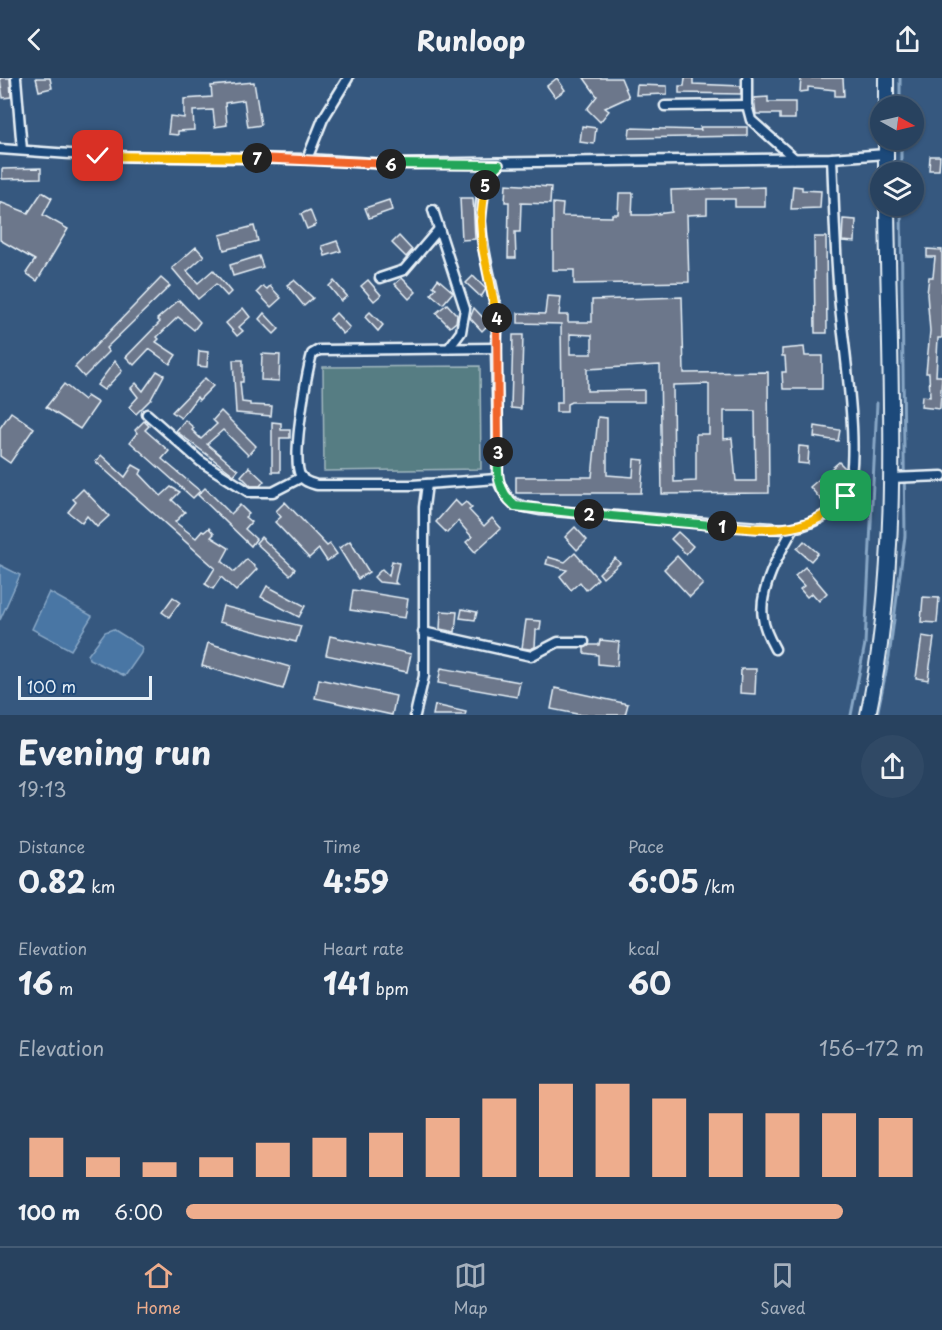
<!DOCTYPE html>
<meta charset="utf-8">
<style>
:root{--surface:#28425f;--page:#304965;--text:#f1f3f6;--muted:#a5b0bd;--line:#445b74;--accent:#eead8d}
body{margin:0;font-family:"Playpen Sans",sans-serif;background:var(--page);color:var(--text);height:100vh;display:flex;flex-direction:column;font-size:22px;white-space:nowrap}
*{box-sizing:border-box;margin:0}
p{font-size:20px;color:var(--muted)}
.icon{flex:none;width:33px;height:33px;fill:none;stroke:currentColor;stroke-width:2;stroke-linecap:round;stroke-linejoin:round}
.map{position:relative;height:637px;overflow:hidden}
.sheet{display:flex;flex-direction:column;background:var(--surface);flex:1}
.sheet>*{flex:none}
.needle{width:39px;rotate:98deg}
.controls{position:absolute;left:870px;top:18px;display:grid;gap:12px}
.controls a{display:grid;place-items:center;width:54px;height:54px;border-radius:50%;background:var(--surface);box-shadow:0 2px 4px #0004,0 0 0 2px var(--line);font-size:30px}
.scale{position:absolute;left:18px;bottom:15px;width:134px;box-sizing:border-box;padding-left:6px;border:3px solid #e8f1f8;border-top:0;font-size:16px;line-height:21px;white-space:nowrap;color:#e8f1f8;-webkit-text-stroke:4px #1f4a7a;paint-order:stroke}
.pin{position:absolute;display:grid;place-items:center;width:51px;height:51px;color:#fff;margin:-26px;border-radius:12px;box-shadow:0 3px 9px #0006}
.km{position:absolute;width:30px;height:30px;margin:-15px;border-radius:50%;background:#222;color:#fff;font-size:16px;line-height:30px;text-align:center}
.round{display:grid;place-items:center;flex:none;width:63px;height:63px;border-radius:32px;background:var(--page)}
.headline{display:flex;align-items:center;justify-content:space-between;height:102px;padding:0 18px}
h1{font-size:33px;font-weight:700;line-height:45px}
.metrics{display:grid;grid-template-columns:repeat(3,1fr);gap:9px;height:102px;padding:6px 18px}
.metrics div{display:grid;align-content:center}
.metrics b{font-size:30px;font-weight:700}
.metrics small{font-size:16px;font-weight:400}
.metrics p{font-size:16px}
.chart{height:168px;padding:12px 18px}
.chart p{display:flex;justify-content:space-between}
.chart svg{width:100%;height:108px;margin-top:6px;stroke:var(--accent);stroke-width:6}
ul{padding:0 18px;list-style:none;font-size:20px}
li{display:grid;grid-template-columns:96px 72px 1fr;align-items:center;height:45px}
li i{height:15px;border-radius:8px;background:var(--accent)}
header{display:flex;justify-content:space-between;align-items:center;height:78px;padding:0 18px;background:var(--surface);font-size:27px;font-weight:700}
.menu{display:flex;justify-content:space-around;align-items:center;height:84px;border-top:2px solid var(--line);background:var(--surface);font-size:16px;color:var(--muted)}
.menu a{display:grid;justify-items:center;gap:3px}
.menu .current{color:var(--accent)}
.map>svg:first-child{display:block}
</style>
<header><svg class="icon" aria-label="back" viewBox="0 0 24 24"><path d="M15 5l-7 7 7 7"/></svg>Runloop<svg class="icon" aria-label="share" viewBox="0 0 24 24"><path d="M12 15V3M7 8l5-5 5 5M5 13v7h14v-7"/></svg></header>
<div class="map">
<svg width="942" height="637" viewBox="0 0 942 637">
<rect width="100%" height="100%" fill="#36587f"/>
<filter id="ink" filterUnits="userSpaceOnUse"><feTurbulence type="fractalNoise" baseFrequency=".0167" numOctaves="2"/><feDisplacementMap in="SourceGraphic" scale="12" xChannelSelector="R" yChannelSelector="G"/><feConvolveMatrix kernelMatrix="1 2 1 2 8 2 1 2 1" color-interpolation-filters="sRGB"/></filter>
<g filter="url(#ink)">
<!-- green -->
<path fill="#577d83" stroke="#a0b7be" stroke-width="1.5" d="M480,288L481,391L324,393L323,289Z"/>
<!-- water -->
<g fill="#4876a4" stroke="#88a7c6" stroke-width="1.5">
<path d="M0,487L20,497L0,542Z"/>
<path d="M49,514L92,538L71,572L32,551Z"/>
<path d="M113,551L142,569L141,575L125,598L89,581L88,577L105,554Z"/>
</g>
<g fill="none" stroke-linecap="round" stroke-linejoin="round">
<!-- stream -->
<g stroke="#88a7c6" stroke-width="3">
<path d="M900,0V28"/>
<path d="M901,62V94"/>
<path d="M851,637L865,566L877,325"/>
<path d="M877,637L889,579L905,458L901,128"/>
</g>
</g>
<!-- building -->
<g fill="#6c778b" stroke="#e8f1f8" stroke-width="1.5" fill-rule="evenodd">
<path d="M0,0H10L11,19L3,20Z"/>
<path d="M36,0H50L52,10L39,13Z"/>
<path d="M557,0L565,12L555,19L547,8Z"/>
<path d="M584,0H621L629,19L605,30L609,33L600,44L587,31L597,18Z"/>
<path d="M685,0H693V6L741,8V16L679,15V8H684Z"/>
<path d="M801,0H843L844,18H835V12L808,9V13L800,14Z"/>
<path d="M254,4L261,47L248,49L244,22L225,25L227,47L215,49L213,32L193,33L194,52L178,53V57L168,56L170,38L184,40V21L212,19L211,8Z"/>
<path d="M637,7L667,8V16L636,17Z"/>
<path d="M768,19V24H795V41H780V36H756L754,20Z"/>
<path d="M582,48L596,50L594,66L580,64Z"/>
<path d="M700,49H747V58L629,60L630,50L701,52Z"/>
<path d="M930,78H940L939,92H929Z"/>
<path d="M41,90V100L2,101V91Z"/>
<path d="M506,106L551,109L550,126L521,125L520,154H515L516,180H508L509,124H505Z"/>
<path d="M793,108L802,109V112L821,113L820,130L791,131Z"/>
<path d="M765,109V129H735V121H707V136L687,137L689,204L574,206V192H553V125L563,126L562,138L612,139V136H618L619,115H633L632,137H649L672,134L671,112Z"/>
<path d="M42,114L52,120L43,137L68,151L37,203L26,195L35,182L0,162V124L28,135Z"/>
<path d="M460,120H473L475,161L462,162Z"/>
<path d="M389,122L392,132L369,140L365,130Z"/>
<path d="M310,132L316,147L307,151L301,136Z"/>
<path d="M843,141L856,142L855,164L842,163Z"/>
<path d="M254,148L258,163L224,172L220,157Z"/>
<path d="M399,158L412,172L406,179L392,165Z"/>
<path d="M814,159H826L827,255H815Z"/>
<path d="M337,163L341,173L325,178L322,168Z"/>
<path d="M196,169L204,178L187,193L198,205L213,192L231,214L227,218L216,206L198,221L172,190Z"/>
<path d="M927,171L942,172V260H938L936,298H942L940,331L921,329L922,318L930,319L929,295H926L930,253L927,216L929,199H933L935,179H927Z"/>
<path d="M259,178L263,189L233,198L230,187Z"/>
<path d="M473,198L486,211L481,219L466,205Z"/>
<path d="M161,200L170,208L106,270L109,274L84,299L75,289Z"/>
<path d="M402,200L416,214L409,221L395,206Z"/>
<path d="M438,201L453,214L443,226L431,216L436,210L433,208Z"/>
<path d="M294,202L313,220L304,228L287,207Z"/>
<path d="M368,202L381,217L374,223L361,208Z"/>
<path d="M334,203L347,218L341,223L329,208Z"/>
<path d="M263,208L267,211L270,208L281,220L271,229L257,214Z"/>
<path d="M547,218L561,219L559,237H568V244H592V222L682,219L684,295L768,294L769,415L662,416L660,287L587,291V313L644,312V324H571L567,326V334H556V325H562L561,246L518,245V235L545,236ZM570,256L592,257V276H570ZM709,306V356H696V403L674,404L673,307ZM724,333H755L756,403H736L732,360L724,361Z"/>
<path d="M179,222L200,244L194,252L178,239L157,259L159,261L156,264L176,277L170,286L149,271L134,287L126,279L160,244L157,241Z"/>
<path d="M447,226L457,237L456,244L450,249L436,235Z"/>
<path d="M243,230L250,239L239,249L243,253L237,258L226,245Z"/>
<path d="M474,230L489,246L482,253L470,240Z"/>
<path d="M370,234L383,247L378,253L365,239Z"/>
<path d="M264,235L279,251L274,256L259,241Z"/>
<path d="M336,235L350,250L343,256L330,241Z"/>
<path d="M513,257H523L521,331L511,330Z"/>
<path d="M804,269L805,278H822V311H783L782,294H786L785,278H782V271Z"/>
<path d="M199,273L208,274L207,289L198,288Z"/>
<path d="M262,276L280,277L279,303L261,302Z"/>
<path d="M233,282H243V304H240L242,324L250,325V327L272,328L271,338L236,335Z"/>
<path d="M115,283L122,293L104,312L97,307Z"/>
<path d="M157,293L164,297L151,321L136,336L129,329L138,319L131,310L136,305L143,313Z"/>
<path d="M205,300L213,308L199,322L197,319L181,340L172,334Z"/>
<path d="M64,306L84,322L87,318L98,325L80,351L46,329Z"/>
<path d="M221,333L256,368L248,377L223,352L207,366L238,392L234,397L176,353L185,342L194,350L192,352L201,361L217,346L213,342Z"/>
<path d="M11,334L34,350L10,385L0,378V350Z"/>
<path d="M598,339L607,340V397L633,399L634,381L644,382L641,415H516V399H592Z"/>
<path d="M144,343L149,348L145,352L169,373L162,381L200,413L193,420L130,364L137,355L135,352Z"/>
<path d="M272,344L281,345V352H290V360H280V394H272Z"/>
<path d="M815,348L840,352L838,363L814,359Z"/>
<path d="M799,368L809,369L808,386L798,385Z"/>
<path d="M101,377L125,399L133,387L142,392L140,396L161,418L171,409L180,414L172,422L185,434L175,444L196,460L202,453L204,454L209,450L214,456L211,459L229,470L222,483L234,494L247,481L257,491L236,513L221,499L213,511L205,506L215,490L96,384Z"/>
<path d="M839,384L845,390L835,399L842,407L823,424L810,409Z"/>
<path d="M249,389L264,403L260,408H251L241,398Z"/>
<path d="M205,410L231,436L240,427L249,436L245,439L251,444L245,451L256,461L251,468L198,417Z"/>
<path d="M83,411L109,438L97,449L87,438L82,445L68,434L76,424L73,421Z"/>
<path d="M455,422L461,428L466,424L472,430L469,432L484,448L492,440L501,450L475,474L466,464L472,459L458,443L447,455L436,444Z"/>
<path d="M285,424L327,468L330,466L337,476L327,483L319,471L309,480L275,444L281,439L276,433Z"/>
<path d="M575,449L587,462L577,472L565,459Z"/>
<path d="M678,454L693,468L686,476L671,461Z"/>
<path d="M261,459L295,491L290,497L256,465Z"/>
<path d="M350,463L369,494L358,501L339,470Z"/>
<path d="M804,463L818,475L811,483L797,471Z"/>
<path d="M575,475L598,501L586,512L580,504L571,512L560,498L567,492L546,486L548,479L565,484Z"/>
<path d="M677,478L703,506L690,519L664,491Z"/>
<path d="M615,480L620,485L603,500L599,495Z"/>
<path d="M392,483L399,485L395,504L397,506L379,504L374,499L382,491L389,498Z"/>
<path d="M805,489L827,515L819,523L812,515L807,519L800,511L804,508L795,498Z"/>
<path d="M267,508L305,528L299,539L261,519Z"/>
<path d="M353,512L408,521L405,540L350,532Z"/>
<path d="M173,519L180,524L169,539L162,534Z"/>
<path d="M923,519L939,520L937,545L921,544Z"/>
<path d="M223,528L301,548L296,564L219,544Z"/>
<path d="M462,531L477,534L475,542L460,540Z"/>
<path d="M441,533L457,534L455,554L440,551Z"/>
<path d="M526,542L541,543L540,552H536L535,569L530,571L522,570Z"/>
<path d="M330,558L411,576L407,594L326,577Z"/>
<path d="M922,558L934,560L928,602L916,600Z"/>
<path d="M600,562L619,564L617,588L598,586V577L584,575V570L590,567H599Z"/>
<path d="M208,565L290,589L283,611L202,588Z"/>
<path d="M441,590L520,604L517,619L438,605Z"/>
<path d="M741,591H756L755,616L740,615Z"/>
<path d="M319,601L396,618L392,637L315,620Z"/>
<path d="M555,610L628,626L625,637H582L551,631Z"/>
<path d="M435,627L466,634L465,637H433Z"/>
</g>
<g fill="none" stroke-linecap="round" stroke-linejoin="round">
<!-- minor casing -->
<g stroke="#e8f1f8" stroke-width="13">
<g id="minor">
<path d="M16,0L22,72"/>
<path d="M747,0V27L751,42L794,80"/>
<path d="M665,28L747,27"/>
<path d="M0,71L98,78L307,81L388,86L832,80L886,76"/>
<path d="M307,81L323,41L348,0"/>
<path d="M499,86C461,123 492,191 497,236C498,248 496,261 496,273C497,316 499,358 497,401C508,426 514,427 540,432L784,451C804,450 837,436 846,417C863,379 842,263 839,217C835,171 834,126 832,80"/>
<path d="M433,132L465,231L461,254L449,270"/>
<path d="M380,200L404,192L439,151"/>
<path d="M496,270L319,272L312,276C306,298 293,373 299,394C301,403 310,405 317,407H412L497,401"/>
<path d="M147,336L200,383L249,414H273L302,399"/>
<path d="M890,400L942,398"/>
<path d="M423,554L531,578L558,564H584"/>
<path d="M775,571C770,562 764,551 763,540C758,513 780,474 793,451"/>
<path d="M415,637L424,598V429L427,406"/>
</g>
</g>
<!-- primary casing -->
<g stroke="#e8f1f8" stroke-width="18">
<g id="primary">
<path d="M886,28V0"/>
<path d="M886,62V94"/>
<path d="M868,637C903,471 889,297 887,128"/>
</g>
</g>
<!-- minor -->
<use href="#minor" stroke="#1f4a7a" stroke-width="8"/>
<!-- primary -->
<use href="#primary" stroke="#1f4a7a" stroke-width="14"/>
</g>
</g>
<g fill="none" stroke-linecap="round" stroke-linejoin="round" filter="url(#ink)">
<!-- split-1 casing -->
<g stroke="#fff" stroke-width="12">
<path id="split-1" d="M722,448C771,452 811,458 846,418"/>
</g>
<!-- split-2 casing -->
<g stroke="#fff" stroke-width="12">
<path id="split-2" d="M589,436L722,448"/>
</g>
<!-- split-3 casing -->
<g stroke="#fff" stroke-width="12">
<path id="split-3" d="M498,374C497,396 497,412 515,428L589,436"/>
</g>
<!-- split-4 casing -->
<g stroke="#fff" stroke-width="12">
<path id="split-4" d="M497,240L498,374"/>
</g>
<!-- split-5 casing -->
<g stroke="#fff" stroke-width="12">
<path id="split-5" d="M485,107L481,143L483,170L497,240"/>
</g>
<!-- split-6 casing -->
<g stroke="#fff" stroke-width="12">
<path id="split-6" d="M391,86L499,87L489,97L485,107"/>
</g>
<!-- split-7 casing -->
<g stroke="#fff" stroke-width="12">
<path id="split-7" d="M257,80L391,86"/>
</g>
<!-- split-8 casing -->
<g stroke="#fff" stroke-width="12">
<path id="split-8" d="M98,78L257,80"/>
</g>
<!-- split-1 -->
<use href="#split-1" stroke="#f5b400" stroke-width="8"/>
<!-- split-2 -->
<use href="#split-2" stroke="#22a559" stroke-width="8"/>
<!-- split-3 -->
<use href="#split-3" stroke="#22a559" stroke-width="8"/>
<!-- split-4 -->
<use href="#split-4" stroke="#f0652b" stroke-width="8"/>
<!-- split-5 -->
<use href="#split-5" stroke="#f5b400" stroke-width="8"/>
<!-- split-6 -->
<use href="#split-6" stroke="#22a559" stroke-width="8"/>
<!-- split-7 -->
<use href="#split-7" stroke="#f0652b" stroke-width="8"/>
<!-- split-8 -->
<use href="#split-8" stroke="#f5b400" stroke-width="8"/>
</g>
</svg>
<div class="controls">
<a><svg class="needle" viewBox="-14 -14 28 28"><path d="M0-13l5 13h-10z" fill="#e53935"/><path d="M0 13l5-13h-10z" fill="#a5b0bd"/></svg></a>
<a><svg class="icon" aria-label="layers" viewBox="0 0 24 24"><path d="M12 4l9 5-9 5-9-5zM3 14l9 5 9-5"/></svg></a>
</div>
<div class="scale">100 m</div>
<div class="pin" style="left:846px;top:418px;background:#1e9e55"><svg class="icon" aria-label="arrive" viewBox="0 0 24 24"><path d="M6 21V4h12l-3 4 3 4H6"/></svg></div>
<div class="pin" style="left:98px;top:78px;background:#d93025"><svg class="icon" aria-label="check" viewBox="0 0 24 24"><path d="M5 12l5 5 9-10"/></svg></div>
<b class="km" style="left:722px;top:448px">1</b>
<b class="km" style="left:589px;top:436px">2</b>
<b class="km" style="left:498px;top:374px">3</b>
<b class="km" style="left:497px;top:240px">4</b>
<b class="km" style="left:485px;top:107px">5</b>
<b class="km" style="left:391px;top:86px">6</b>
<b class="km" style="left:257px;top:80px">7</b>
</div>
<section class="sheet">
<div class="headline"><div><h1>Evening run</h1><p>19:13</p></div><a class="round"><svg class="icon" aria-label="share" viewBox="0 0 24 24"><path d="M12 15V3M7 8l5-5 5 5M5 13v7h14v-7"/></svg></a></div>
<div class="metrics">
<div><p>Distance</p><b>0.82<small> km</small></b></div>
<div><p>Time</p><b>4:59</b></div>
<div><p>Pace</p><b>6:05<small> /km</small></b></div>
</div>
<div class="metrics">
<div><p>Elevation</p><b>16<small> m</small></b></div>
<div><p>Heart rate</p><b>141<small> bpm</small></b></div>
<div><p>kcal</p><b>60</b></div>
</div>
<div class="chart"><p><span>Elevation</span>156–172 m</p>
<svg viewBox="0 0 160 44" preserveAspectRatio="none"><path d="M5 44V28M15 44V36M25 44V38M35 44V36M45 44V30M55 44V28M65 44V26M75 44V20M85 44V12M95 44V6M105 44V6M115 44V12M125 44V18M135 44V18M145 44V18M155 44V20"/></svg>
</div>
<ul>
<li><b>100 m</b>6:00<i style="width:89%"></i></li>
</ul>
</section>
<nav class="menu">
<a class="current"><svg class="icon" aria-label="home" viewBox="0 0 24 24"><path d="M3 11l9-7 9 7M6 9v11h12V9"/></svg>Home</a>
<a><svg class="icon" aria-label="map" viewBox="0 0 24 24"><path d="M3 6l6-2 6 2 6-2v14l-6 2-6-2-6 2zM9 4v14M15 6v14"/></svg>Map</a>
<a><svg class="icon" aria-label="saved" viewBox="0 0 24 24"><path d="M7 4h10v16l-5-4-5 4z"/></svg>Saved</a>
</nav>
